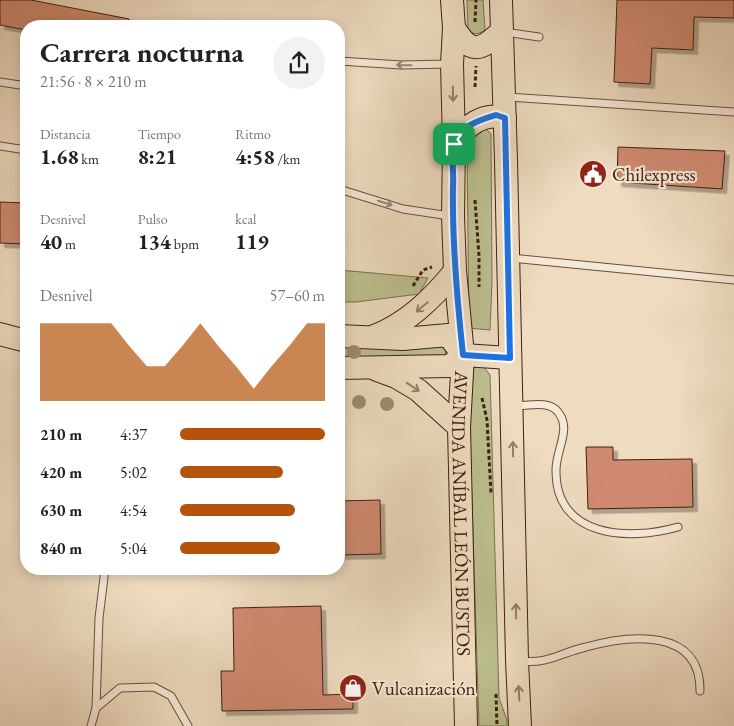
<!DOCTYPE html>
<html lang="es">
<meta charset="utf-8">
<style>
:root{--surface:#fff;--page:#f2f2f2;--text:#222;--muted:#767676;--accent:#b45309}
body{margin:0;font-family:"EB Garamond",serif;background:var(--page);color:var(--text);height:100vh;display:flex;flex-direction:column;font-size:19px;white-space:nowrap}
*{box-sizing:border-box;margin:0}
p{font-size:16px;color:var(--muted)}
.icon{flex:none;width:28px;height:28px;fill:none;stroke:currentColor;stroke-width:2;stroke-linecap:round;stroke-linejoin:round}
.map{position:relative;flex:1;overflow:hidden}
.side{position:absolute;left:20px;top:20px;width:325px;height:555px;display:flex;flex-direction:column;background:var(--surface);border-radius:20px;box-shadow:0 2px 12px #0003}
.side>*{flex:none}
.pin{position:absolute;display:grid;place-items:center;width:42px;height:42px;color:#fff;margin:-21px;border-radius:10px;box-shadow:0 2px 8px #0006}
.round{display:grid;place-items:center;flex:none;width:52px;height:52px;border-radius:26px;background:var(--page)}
.overview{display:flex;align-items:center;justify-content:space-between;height:85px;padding:0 20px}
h1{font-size:28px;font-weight:700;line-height:38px}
.figures{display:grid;grid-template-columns:repeat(3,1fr);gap:8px;height:85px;padding:5px 20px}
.figures div{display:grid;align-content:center}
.figures b{font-size:21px;font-weight:700}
.figures small{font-size:14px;font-weight:400}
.figures p{font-size:14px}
.chart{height:140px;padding:10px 20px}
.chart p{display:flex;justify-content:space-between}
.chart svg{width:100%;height:90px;margin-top:5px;fill:var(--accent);opacity:.7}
ul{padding:0 20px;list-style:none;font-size:16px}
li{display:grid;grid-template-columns:80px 60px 1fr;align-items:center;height:38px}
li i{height:12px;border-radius:6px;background:var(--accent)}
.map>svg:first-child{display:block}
</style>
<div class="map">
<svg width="734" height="726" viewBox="0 0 734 726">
<defs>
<filter id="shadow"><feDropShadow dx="4.5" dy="4.5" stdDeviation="0" flood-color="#0004"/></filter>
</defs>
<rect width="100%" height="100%" fill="#eedbc0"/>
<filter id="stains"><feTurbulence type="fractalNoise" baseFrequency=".004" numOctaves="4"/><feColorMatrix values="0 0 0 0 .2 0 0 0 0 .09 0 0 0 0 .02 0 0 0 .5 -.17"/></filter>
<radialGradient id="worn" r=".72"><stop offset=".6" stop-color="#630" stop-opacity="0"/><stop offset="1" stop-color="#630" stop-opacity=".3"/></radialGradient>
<!-- green -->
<g fill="#bcbf90" stroke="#7e704e">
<path d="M467,0H483L485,30C479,34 475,35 468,31Z"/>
<path d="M484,127L491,134L492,282L490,330L469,328L467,148L469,133Z"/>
<path d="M339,270L428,278L419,294L356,302H339Z"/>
<path d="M339,344L445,346L446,359L339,358Z"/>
<path d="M483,366L490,375L499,698L507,720V726H479L468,372L473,368Z"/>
</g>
<!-- building -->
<g fill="#d08a71" stroke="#40200d" filter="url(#shadow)">
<path d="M0,0H31L129,19V26H26V30L0,25Z"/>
<path d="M617,0H734V18L694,17L693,50L652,48L650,84L614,82Z"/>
<path d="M618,147L725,151L722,189L617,182Z"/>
<path d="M0,202L26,203V244L0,243Z"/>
<path d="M586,447H613V460L692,459L693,507L588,509Z"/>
<path d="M380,500L381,554L339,555V501Z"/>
<path d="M321,606L323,695L353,694V709L222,711L221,671H234L233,608Z"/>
</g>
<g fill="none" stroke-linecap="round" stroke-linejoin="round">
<!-- service casing -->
<g stroke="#6c4f3a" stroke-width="9">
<g id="service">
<path d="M504,32L539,37"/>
<path d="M339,61L401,65L449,64"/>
<path d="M0,82L26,86"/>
<path d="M507,97L734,112"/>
<path d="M0,146L26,150"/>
<path d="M339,189L403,209L450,216"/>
<path d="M511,258L734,280"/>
<path d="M515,406C528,406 549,400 558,412C572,429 556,449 556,470C555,538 629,541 678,527"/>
<path d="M520,661C549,664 560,653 586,647C629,635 701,627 700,691"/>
<path d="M96,708L99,618L105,569"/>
<path d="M91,726L96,708L120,688L154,687L171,696L188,726"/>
</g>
</g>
<!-- primary casing -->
<g stroke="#40200d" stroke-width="24">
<g id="primary">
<path id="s1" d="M452,0L454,28L452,64L454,144L453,216L455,271L463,355L459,427L466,726"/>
<path d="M501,0L506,160L517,660L520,726"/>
<path d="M454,28C471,54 479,52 501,32"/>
<path d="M454,144C465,126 483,112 505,118"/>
<path d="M0,334L26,341"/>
<path d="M339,336L403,339L448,335L463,355"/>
<path d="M372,337C407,324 432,299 455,271"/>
<path d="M339,368L450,366L463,355L510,358"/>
<path d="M377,370L396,377L418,390L459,427"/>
</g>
</g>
<!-- path -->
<g stroke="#40200d" stroke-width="3" stroke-dasharray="4 2.5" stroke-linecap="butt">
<path d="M475,22L476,0"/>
<path d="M475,87L476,66"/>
<path d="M475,200L479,256V287"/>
<path d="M413,286L423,270L432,267"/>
<path d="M482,398L487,420L491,493"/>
<path d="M496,694L497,726"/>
</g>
<!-- service -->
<use href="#service" stroke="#f4e8d6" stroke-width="7"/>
<!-- primary -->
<use href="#primary" stroke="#eedbc0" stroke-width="22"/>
</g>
<!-- trees -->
<g fill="#9f8a70">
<circle cx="354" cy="352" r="7"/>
<circle cx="359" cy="402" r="7"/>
<circle cx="387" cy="404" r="7"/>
</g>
<!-- one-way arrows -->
<defs><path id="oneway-shaft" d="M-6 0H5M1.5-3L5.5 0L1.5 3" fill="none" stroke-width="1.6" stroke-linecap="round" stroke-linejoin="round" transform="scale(1.25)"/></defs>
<g stroke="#9a8472">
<use href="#oneway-shaft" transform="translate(404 65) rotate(-179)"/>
<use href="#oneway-shaft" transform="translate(385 203) rotate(17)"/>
</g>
<g stroke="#977e66">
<use href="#oneway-shaft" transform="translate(453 94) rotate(89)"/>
<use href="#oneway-shaft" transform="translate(422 307) rotate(140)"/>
<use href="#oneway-shaft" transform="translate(413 387) rotate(33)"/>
<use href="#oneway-shaft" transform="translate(513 449) rotate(-91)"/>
<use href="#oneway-shaft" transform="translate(516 611) rotate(-91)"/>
<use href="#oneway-shaft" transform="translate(519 693) rotate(-93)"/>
</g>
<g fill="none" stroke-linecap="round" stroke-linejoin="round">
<!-- route casing -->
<g stroke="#fff" stroke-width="10">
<path id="route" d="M496,115L505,118L510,358L463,355C457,299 452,243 453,187C454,175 451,156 454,145C459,126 480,120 496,115Z"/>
</g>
<!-- route -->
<use href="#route" stroke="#1a73e8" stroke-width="6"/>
</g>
<!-- icons -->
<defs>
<g id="civic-disc" transform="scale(1.4375)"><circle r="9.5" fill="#8f2418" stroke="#f4e8d6"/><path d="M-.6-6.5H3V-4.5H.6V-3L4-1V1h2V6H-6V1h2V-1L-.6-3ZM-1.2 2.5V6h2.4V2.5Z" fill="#fff"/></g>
<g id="shop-disc" transform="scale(1.4375)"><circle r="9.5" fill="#8f2418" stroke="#f4e8d6"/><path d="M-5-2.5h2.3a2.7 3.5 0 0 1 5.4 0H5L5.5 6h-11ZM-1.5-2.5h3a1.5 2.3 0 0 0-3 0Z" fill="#fff"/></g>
</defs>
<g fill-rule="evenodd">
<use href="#civic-disc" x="593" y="174"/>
<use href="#shop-disc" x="353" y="688"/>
</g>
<g text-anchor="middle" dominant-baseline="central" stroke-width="4.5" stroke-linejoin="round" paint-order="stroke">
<!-- poi labels -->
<g font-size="19" fill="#40200d" stroke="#f4e8d6" text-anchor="start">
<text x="612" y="174">Chilexpress</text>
<text x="372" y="688">Vulcanización</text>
</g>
<!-- street labels -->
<g font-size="19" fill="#40200d" stroke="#f4e8d6">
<text stroke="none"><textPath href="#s1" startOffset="514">AVENIDA ANÍBAL LEÓN BUSTOS</textPath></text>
</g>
</g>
<rect width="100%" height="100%" filter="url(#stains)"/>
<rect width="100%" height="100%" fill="url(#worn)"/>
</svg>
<div class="pin" style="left:454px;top:144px;background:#1e9e55"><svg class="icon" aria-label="arrive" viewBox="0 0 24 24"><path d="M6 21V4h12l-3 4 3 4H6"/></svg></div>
<section class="side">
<div class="overview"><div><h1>Carrera nocturna</h1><p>21:56 · 8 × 210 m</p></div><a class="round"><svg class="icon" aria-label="share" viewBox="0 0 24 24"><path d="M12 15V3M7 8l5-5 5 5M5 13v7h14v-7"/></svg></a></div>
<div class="figures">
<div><p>Distancia</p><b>1.68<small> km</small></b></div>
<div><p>Tiempo</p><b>8:21</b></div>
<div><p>Ritmo</p><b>4:58<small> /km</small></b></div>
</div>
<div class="figures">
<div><p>Desnivel</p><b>40<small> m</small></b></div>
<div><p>Pulso</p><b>134<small> bpm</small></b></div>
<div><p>kcal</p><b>119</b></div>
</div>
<div class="chart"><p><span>Desnivel</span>57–60 m</p>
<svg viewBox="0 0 160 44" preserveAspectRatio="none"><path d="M0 44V6L10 6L20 6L30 6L40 6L50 17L60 27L70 27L80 17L90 6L100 17L110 27L120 38L130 27L140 17L150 6L160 6V44z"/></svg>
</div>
<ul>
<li><b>210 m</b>4:37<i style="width:100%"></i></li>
<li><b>420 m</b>5:02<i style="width:71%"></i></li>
<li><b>630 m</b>4:54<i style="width:79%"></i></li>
<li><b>840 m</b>5:04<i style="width:69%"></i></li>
</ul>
</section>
</div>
